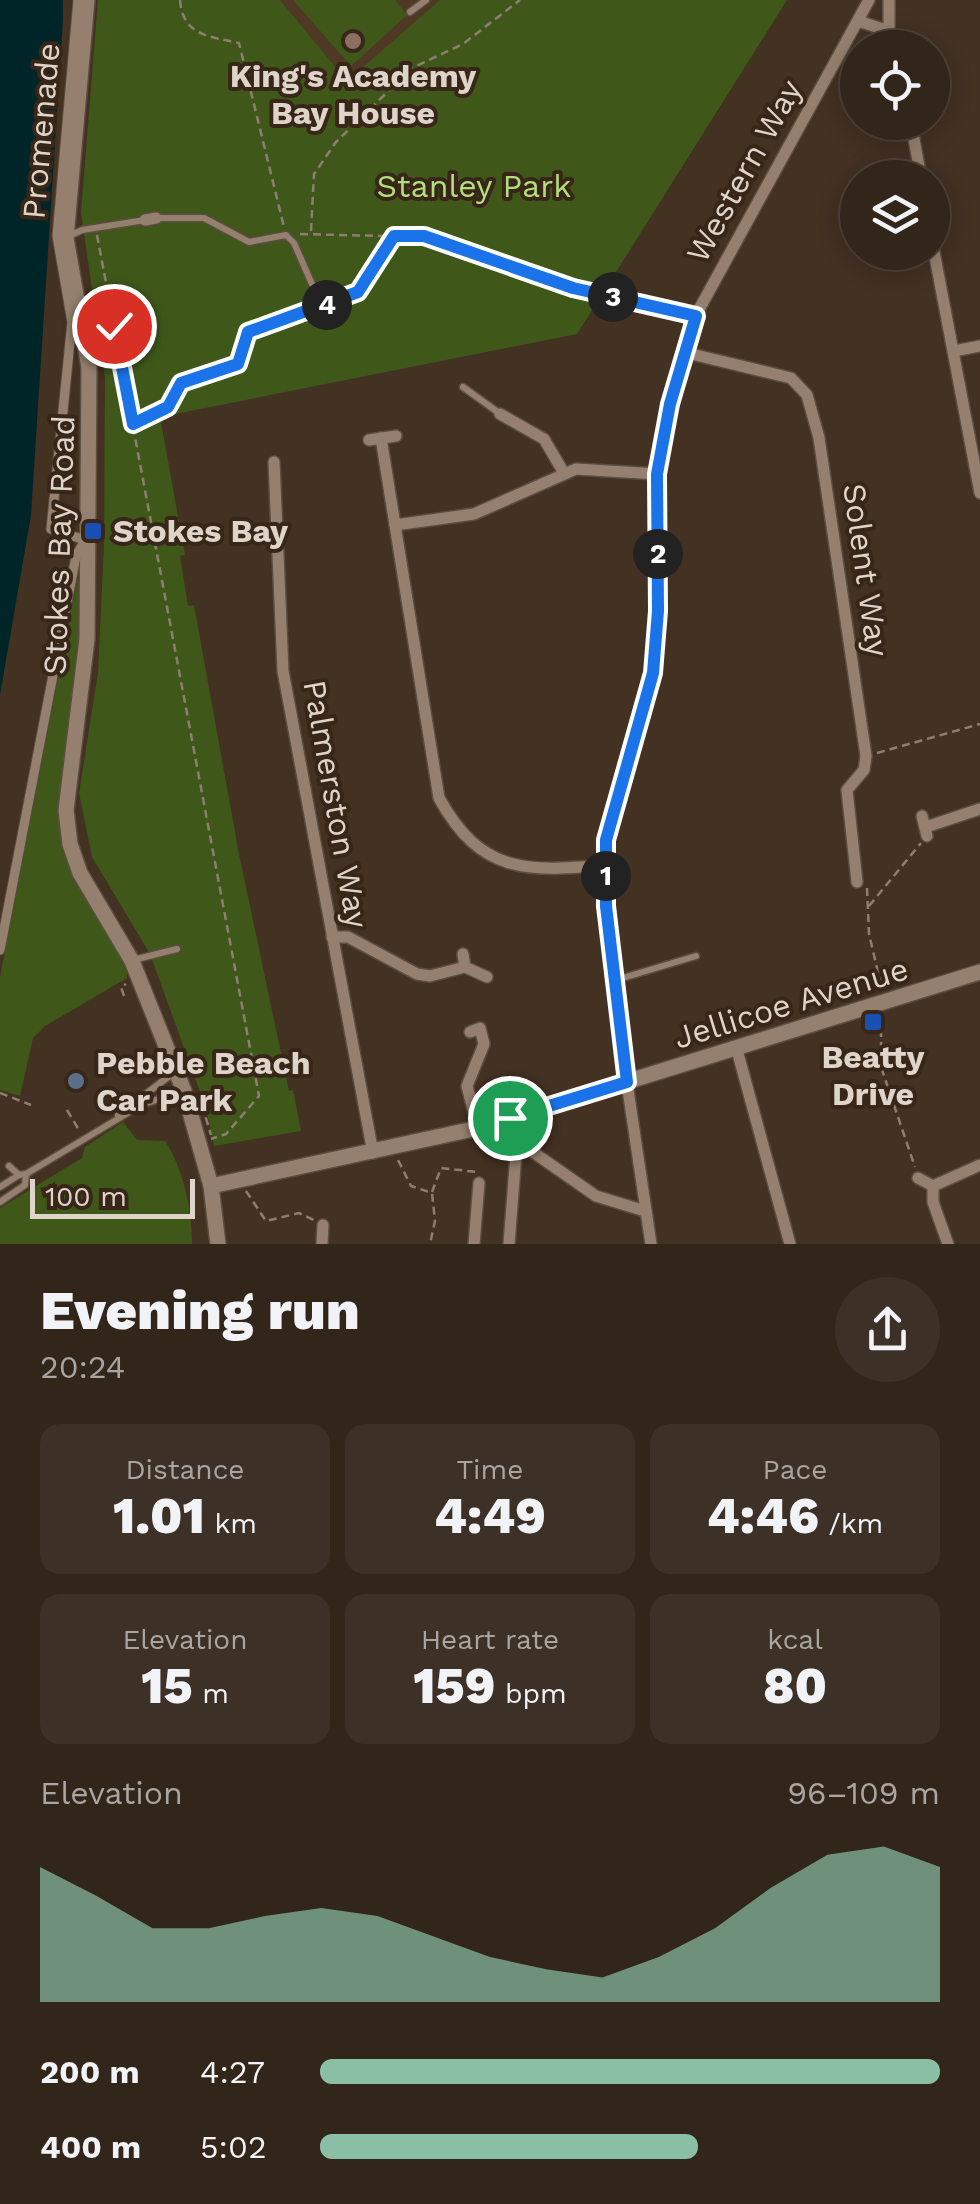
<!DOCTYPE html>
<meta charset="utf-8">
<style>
:root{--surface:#32251a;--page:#3d3127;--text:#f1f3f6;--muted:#a8a5a2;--line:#4d4239;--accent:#8abfa5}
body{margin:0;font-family:"Work Sans",sans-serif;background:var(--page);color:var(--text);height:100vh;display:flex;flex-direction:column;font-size:38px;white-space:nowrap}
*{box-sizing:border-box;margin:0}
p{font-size:32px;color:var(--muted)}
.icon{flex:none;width:55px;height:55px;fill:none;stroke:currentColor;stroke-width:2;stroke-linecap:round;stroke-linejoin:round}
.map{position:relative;height:1244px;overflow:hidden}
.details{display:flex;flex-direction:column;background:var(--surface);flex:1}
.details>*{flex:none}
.tools{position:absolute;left:840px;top:30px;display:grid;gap:20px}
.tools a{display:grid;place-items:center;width:110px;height:110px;border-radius:50%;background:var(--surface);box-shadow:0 5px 25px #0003,0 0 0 2px var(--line);font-size:50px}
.scale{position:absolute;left:30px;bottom:25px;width:165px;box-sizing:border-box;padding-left:10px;border:5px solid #dfd4ca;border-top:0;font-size:28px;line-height:35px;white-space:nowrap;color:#dfd4ca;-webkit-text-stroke:8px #382718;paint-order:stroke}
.pin{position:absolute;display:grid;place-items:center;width:85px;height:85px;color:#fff;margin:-42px;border:5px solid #fff;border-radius:50%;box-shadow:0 2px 10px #0007}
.km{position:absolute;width:50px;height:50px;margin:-25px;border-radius:50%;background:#222;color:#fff;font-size:28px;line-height:50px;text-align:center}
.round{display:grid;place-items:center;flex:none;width:105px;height:105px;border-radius:52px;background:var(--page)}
.summary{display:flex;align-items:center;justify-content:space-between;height:170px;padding:0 40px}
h1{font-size:55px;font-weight:800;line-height:75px}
.metrics{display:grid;grid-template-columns:repeat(3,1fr);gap:15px;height:170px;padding:10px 40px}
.metrics div{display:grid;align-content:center;border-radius:20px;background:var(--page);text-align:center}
.metrics b{font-size:50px;font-weight:800}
.metrics small{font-size:28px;font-weight:400}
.metrics p{font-size:28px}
.chart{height:280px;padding:20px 40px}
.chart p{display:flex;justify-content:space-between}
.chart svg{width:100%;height:180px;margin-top:10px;fill:var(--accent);opacity:.7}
ul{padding:0 40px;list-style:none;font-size:32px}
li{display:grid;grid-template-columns:160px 120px 1fr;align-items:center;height:75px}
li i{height:25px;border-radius:12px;background:var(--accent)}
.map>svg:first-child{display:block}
</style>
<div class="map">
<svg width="980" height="1244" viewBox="0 0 980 1244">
<rect width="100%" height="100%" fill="#433122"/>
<!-- built -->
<path fill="#4f3824" d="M280,0H440L347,82Z"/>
<!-- green -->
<g fill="#3f581a">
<path d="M98,0H280L347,81L440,0H787L577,334L160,417L185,555L180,556L188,606L194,605L239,854L289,1091L293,1090L301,1131L214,1146L206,1108L150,954L92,857L79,793L98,673L104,546L105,378L81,213Z"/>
<path d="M293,0H395L407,15L351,66Z"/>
<path d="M78,576L81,653L59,807L127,965V978L45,1026L33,1038L20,1096L0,1090V977Z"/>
<path d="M123,1122L137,1140L165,1141C184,1170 192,1210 192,1244H0V1208L82,1158L85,1147Z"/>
</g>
<!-- water -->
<path fill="#002528" d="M0,0H63V19L31,515L0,695Z"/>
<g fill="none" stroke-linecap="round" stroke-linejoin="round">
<!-- service casing -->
<g stroke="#5c4d40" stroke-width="9">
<g id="service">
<path d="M410,12L426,0"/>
<path d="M157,218H204L249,242L286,235L294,243L312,284"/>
<path d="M67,237L82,230L145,220"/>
<path d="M463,387L499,413"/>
<path d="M133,960L177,949"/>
<path d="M616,980L696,956"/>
<path d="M118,1115L176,1071"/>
<path d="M9,1166L19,1175L26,1174L141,1105L183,1091"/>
<path d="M0,1187L19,1175"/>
<path d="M0,1202L25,1185L26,1174"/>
</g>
</g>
<!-- pedestrian casing -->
<g stroke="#5c4d40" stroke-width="11">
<path id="pedestrian" d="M0,950L76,556L85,540L51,529L72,322L57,236L78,0"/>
</g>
<!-- minor casing -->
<g stroke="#5c4d40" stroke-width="14">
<g id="minor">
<path d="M889,0V31"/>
<path d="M858,21L889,31L897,48"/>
<path d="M911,122L921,178"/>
<path d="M145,220L156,218"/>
<path d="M932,241L980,493"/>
<path d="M954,351L980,346"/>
<path d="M683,352L791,378L807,395L819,438L866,756L864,770L847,790L857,882"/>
<path d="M500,414L544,439L564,473"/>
<path d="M381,438L439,798C481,874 526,872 605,865"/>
<path d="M369,440L396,436"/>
<path d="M274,462L283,671L373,1153"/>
<path d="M395,525L474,514L576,469L657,474"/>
<path d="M922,816L927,836"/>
<path d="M926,827L980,809"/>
<path d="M332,937H348L417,974L430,976L465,967"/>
<path d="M463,954L465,967L487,977"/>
<path d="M470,1032L480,1028L484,1044L467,1086L478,1128"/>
<path d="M737,1050L790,1244"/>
<path d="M517,1141L596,1196L645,1211"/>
<path d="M918,1178L933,1186"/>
<path d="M322,1244L323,1225"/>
<path d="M474,1244L479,1183"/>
<path d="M509,1244L517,1141L510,1118"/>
<path d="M651,1244L627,1083L605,865L610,819L642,723L653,673L658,611L657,474L670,404L696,315L869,0"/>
<path d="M948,1244L933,1202V1186L980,1165"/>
</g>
</g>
<!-- tertiary casing -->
<g stroke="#5c4d40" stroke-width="18">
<g id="tertiary">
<path d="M87,0L66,238L89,368L87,639L66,810L70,844L80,873L132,961L184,1091L211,1186L218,1244"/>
<path d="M211,1186L478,1128L980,972"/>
</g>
</g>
<!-- path -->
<g stroke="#8d7e71" stroke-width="2.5" stroke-dasharray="8 5" stroke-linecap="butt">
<path d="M180,0C183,36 208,36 239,43L284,227"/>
<path d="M311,231L314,174L336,142L412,68L463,44L520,0"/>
<path d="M300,234L424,237L573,288L685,313"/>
<path d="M97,235L259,1096L226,1134L211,1139"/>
<path d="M134,423L168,407L181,383L238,364L248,332L358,293L393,237"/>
<path d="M877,753L980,724"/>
<path d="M867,888L869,934L882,989"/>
<path d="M869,906L921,843"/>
<path d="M124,996L121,987L126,984"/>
<path d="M881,1016V1067L915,1167"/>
<path d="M0,1093L31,1105"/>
<path d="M202,1105L211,1135"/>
<path d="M67,1110L79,1130"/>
<path d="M398,1160L411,1186L432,1193L435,1221L430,1244"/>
<path d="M246,1191L266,1221L299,1213L314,1220"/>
<path d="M432,1192L441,1168L477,1172"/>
</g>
<!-- service -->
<use href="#service" stroke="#95806f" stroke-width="6"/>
<!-- pedestrian -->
<use href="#pedestrian" stroke="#95806f" stroke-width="9"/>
<!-- minor -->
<use href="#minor" stroke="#95806f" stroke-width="11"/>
<!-- tertiary -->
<use href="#tertiary" stroke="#95806f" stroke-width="15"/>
</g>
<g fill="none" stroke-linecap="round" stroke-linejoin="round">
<!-- route casing -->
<g stroke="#fff" stroke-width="20">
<path id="route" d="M114,326L133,424L168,407L181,383L238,364L248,332L358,292L394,236H424L573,288L696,316L670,404L657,474L658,611L653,673L606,840V906L627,1082L510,1118"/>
</g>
<!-- route -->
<use href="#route" stroke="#1a73e8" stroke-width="12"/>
</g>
<!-- markers -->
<circle fill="#8d6e63" stroke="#382718" stroke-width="4" cx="353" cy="41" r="10"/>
<g fill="#1a4fb4" stroke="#382718" stroke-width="4">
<rect x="83" y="521" width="20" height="20" rx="5"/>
<rect x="863" y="1012" width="20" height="20" rx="5"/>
</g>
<circle fill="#5c6f8a" stroke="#382718" stroke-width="4" cx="76" cy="1081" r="10"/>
<g text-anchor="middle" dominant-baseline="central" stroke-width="8" stroke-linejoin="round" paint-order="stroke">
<!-- poi labels -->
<g font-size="32" font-weight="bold" fill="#dfd4ca" stroke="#382718">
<text x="353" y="76">King's Academy<tspan x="353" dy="37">Bay House</tspan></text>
<text x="113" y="531" text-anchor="start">Stokes Bay</text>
<text x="873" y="1057">Beatty<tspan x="873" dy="37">Drive</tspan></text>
<text x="96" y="1063" text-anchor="start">Pebble Beach<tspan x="96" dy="37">Car Park</tspan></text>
</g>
<!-- street labels -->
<g font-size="32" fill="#dfd4ca" stroke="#382718">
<text transform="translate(41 131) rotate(-85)">Promenade</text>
<text transform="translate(744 171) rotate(-61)">Western Way</text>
<text transform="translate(59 545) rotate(-88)">Stokes Bay Road</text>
<text transform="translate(866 570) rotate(82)">Solent Way</text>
<text transform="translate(336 804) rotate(80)">Palmerston Way</text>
<text transform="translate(791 1003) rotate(-17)">Jellicoe Avenue</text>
</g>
<!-- park labels -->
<g font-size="32" fill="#b3de7d" stroke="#382718">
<text x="474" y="186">Stanley Park</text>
</g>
</g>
</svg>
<div class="tools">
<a><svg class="icon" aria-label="locate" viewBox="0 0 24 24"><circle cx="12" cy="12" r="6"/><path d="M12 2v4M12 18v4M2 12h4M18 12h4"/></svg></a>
<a><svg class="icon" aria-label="layers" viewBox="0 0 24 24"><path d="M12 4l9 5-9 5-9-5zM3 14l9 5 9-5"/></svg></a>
</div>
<div class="scale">100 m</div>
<div class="pin" style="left:510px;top:1118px;background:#1e9e55"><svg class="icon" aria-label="arrive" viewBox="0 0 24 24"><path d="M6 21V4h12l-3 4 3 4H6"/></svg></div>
<div class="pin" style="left:114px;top:326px;background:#d93025"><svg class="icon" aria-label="check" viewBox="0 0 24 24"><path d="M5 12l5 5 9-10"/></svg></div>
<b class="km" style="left:606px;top:876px">1</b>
<b class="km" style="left:658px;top:554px">2</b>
<b class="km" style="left:613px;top:297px">3</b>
<b class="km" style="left:327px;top:305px">4</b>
</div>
<section class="details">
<div class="summary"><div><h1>Evening run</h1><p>20:24</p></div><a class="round"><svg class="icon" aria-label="share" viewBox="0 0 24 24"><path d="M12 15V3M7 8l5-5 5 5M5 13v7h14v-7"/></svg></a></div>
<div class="metrics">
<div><p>Distance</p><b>1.01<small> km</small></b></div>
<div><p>Time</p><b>4:49</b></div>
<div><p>Pace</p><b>4:46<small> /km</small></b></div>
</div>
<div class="metrics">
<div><p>Elevation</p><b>15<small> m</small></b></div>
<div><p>Heart rate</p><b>159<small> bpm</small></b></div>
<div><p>kcal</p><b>80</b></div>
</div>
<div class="chart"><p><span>Elevation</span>96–109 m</p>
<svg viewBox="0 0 160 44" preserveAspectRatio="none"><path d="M0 44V11L10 18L20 26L30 26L40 23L50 21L60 23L70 28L80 33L90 36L100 38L110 33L120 26L130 16L140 8L150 6L160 11V44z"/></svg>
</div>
<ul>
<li><b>200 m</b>4:27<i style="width:100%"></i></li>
<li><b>400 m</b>5:02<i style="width:61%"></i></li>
</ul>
</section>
